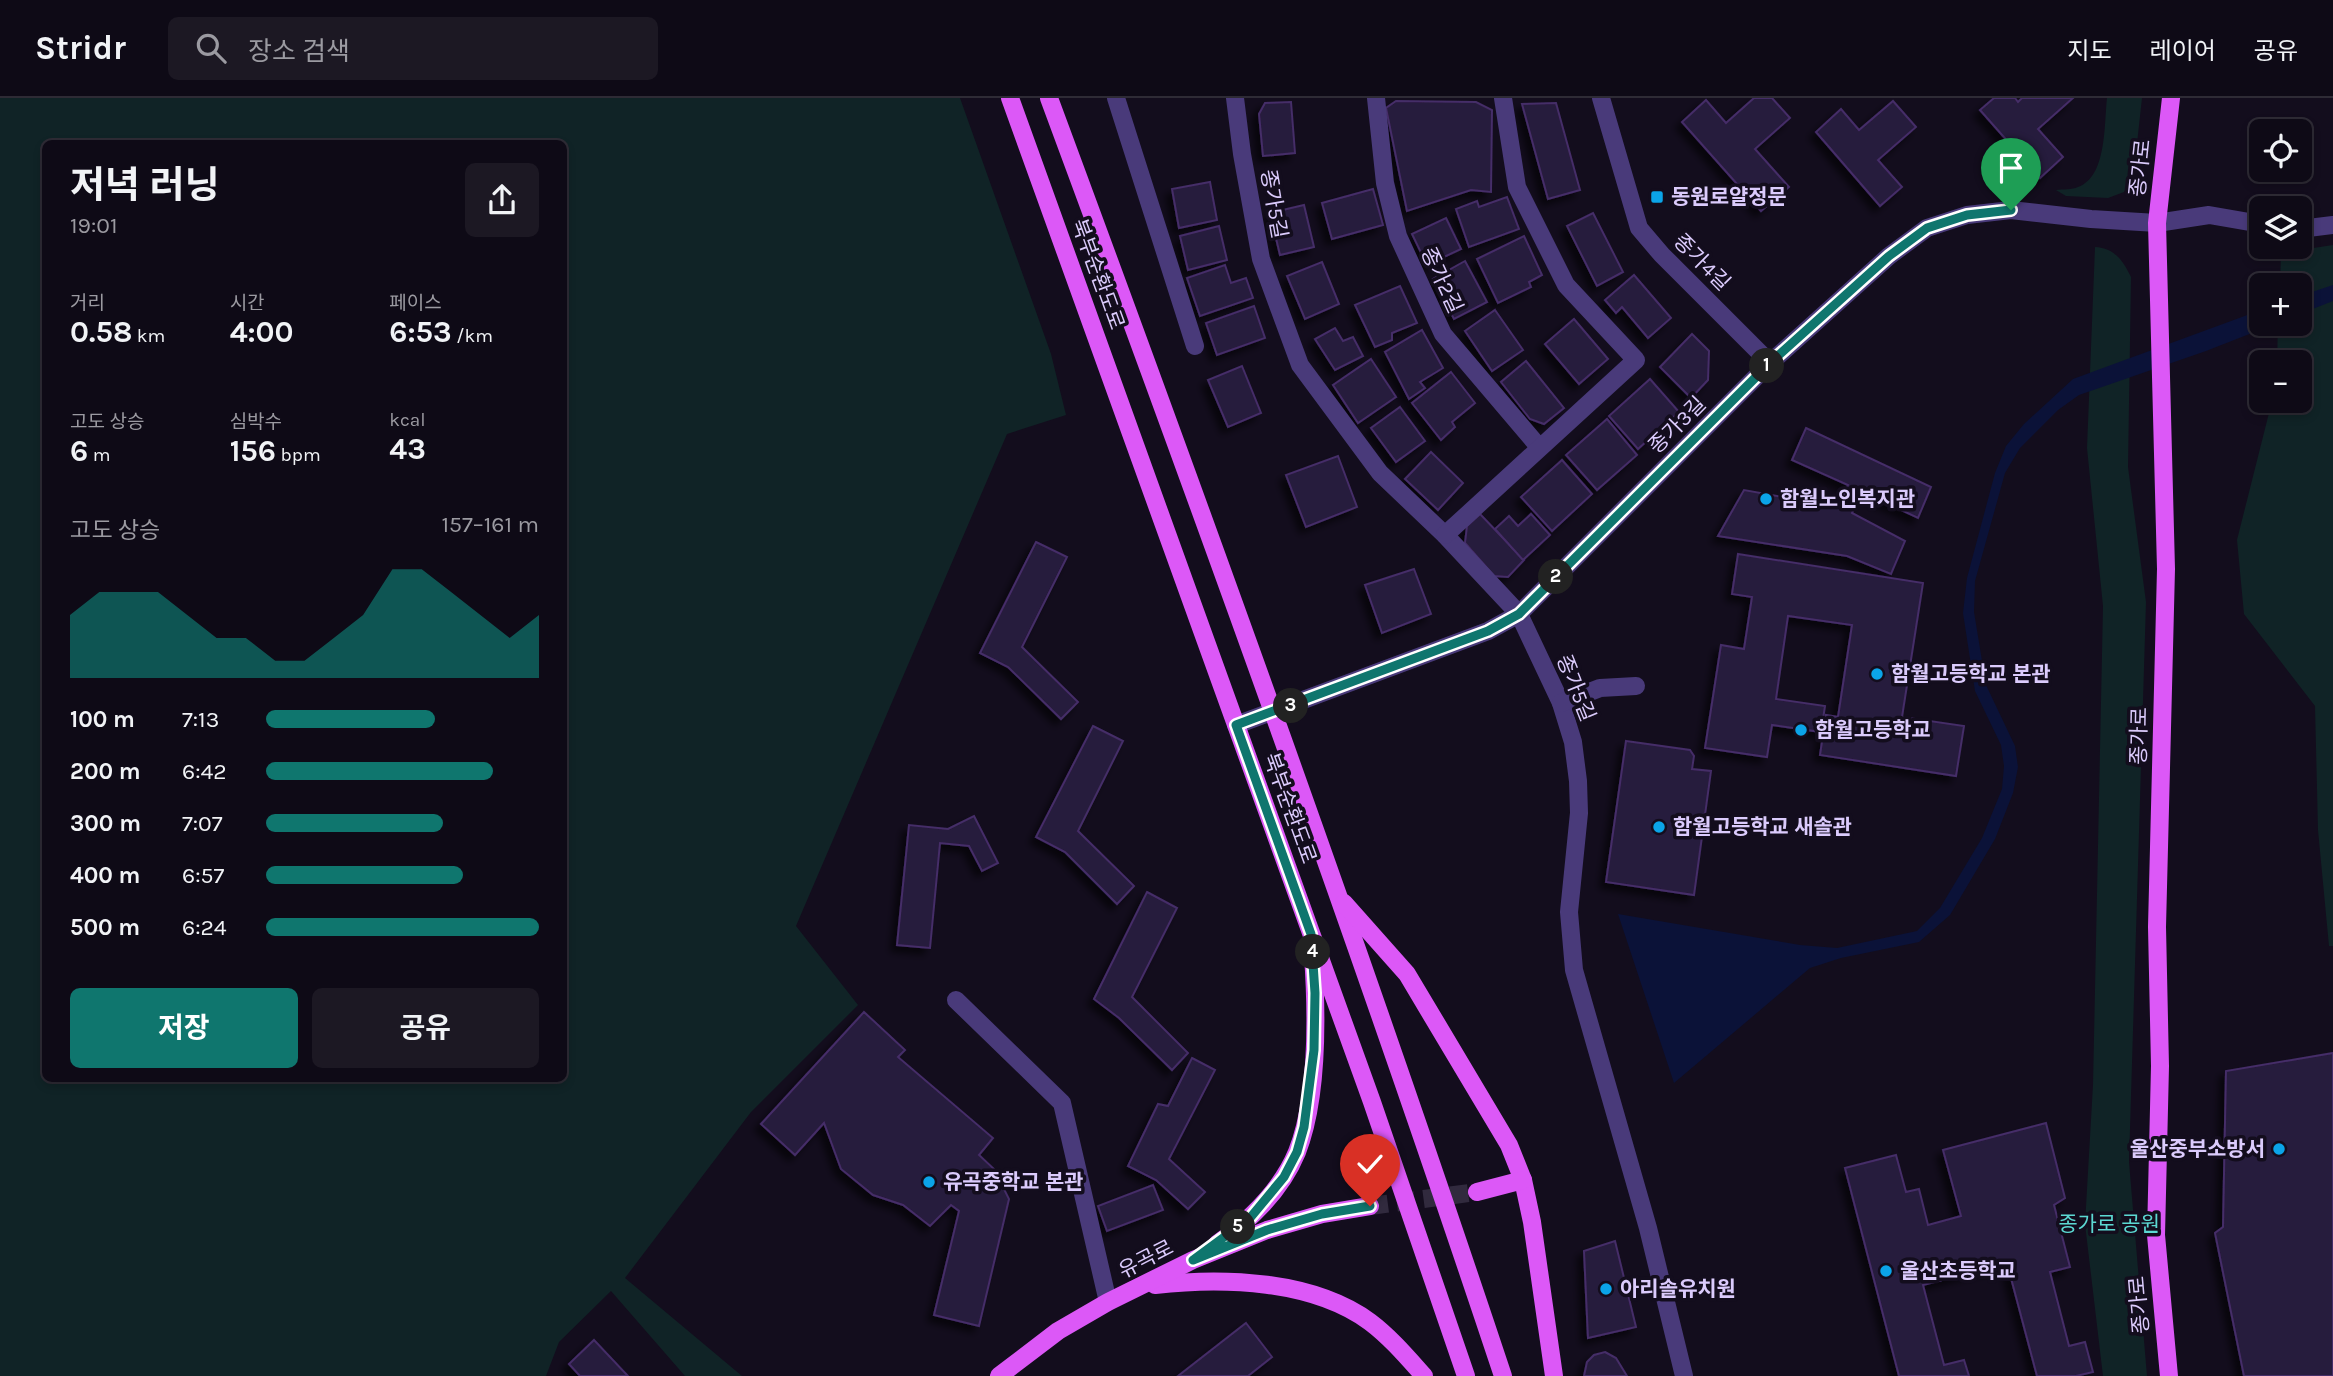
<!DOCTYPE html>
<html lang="ko">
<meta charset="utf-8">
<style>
:root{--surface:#0e0a16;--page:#1c1823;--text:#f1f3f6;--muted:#9b9aa1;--line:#2e2b35;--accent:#0f766e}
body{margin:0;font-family:Karla,"Noto Sans KR",sans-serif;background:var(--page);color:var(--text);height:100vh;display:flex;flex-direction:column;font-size:26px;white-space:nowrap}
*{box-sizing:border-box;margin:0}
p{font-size:23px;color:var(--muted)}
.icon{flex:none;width:38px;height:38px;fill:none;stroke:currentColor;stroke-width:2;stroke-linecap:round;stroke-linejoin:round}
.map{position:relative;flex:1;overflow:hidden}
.panel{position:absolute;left:42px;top:42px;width:525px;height:942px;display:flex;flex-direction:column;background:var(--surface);border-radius:10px;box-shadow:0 4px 10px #0003,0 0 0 2px var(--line)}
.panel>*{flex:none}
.tools{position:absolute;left:2249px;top:21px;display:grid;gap:14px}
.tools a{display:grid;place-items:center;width:63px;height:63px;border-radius:10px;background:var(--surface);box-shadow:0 4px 10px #0003,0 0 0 2px var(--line);font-size:35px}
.pin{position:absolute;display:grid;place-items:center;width:60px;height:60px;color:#fff;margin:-72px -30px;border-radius:50% 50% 50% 0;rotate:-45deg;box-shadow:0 0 7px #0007}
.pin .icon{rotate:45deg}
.km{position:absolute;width:35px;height:35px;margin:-18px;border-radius:50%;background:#222;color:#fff;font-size:19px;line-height:35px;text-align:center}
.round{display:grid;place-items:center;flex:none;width:74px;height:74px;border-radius:10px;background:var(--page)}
.overview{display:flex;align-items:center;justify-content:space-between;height:119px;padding:0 28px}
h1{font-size:38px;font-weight:700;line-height:52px}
.metrics{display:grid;grid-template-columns:repeat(3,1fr);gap:10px;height:119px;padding:7px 28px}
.metrics div{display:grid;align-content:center}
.metrics b{font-size:30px;font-weight:700}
.metrics small{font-size:19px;font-weight:400}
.metrics p{font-size:19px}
.chart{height:196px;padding:14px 28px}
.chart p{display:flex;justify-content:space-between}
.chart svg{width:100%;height:126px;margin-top:7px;fill:var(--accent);opacity:.7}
.button{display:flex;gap:14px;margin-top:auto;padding:14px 28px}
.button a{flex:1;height:80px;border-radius:10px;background:var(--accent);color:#fff;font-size:28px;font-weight:700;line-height:80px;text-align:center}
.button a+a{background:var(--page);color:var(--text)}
ul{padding:0 28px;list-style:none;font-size:23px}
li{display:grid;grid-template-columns:112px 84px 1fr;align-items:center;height:52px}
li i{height:18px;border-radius:9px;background:var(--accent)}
header{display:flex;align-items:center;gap:42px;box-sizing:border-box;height:98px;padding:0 35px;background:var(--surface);border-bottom:2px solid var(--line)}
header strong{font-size:33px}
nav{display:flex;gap:38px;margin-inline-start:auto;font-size:24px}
.search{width:490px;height:63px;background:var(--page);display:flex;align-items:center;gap:18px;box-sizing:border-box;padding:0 24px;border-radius:10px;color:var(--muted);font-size:26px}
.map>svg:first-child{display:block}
</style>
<header>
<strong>Stridr</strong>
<div class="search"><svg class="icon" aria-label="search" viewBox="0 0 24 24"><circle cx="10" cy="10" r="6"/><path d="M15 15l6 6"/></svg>장소 검색</div>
<nav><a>지도</a><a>레이어</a><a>공유</a></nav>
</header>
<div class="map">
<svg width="2333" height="1278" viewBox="0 0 2333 1278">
<defs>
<filter id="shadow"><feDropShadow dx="-6" dy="6" stdDeviation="3.5" flood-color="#0009"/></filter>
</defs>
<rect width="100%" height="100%" fill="#130d1d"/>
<!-- green -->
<g fill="#102326" fill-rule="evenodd">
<path d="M0,0H960L1051,256L1066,317L1007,336L796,828L858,907L751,1014L625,1180L742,1278H685L611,1193L559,1244L546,1278H0ZM46,46H564V980H46Z"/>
<path d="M2107,0H2142L2133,82L2124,94L2108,100L2066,98L2056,92C2063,91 2072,92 2078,89C2107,79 2104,26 2107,0Z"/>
<path d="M2333,147V848H2329L2318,732L2315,608L2244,516L2237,442L2272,303H2300V264H2277L2278,226H2300V187H2280L2281,155Z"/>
<path d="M2095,149C2115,150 2123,163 2131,179L2128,369L2146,504L2129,1064L2147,1278H2103L2085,1126L2093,987L2103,508L2087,350Z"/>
</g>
<!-- water -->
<g fill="#0b1238">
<path d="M2333,187V203L2300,216V198Z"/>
<path d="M2261,212V226H2275L2206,253L2079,297L2058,312L2020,350L2005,375L1975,483L1974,514L1986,587L2015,648L2018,669L2013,695L1995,741L1950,817L1919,844L1841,860L1810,870L1674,985L1618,816L1800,847L1837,850L1917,833L1940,810L1982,740L2002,691L2004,668L2001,647L1975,593L1963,515L1967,480L1995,375L2006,348L2024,326L2073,281Z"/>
</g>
<!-- building -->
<g fill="#281a3d" stroke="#452d68" stroke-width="2" filter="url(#shadow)">
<path d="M1754,0H1772L1790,20L1755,51L1789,89L1761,113L1682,24L1706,2L1726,25Z"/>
<path d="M1994,0H2015L2018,4L2022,0H2073L2038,31L2063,59L2040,80L1980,12Z"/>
<path d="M1396,3L1476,4L1492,12L1491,94L1471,92L1407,113L1386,10Z"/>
<path d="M1893,3L1916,29L1878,62L1902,89L1880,108L1816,34L1841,11L1859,32Z"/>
<path d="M1291,4L1295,55L1263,58L1259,16L1265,5Z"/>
<path d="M1556,5L1580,92L1548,101L1522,6Z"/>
<path d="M1210,84L1217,122L1179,130L1172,91Z"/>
<path d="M1373,91L1383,127L1332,141L1322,105Z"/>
<path d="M1507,99L1519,131L1469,149L1456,111L1477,103L1479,109Z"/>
<path d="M1304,107L1314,149L1280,157L1270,115Z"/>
<path d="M1593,115L1623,174L1597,188L1567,128Z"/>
<path d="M1446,120L1461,151L1427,167L1412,136Z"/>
<path d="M1219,128L1227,162L1188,172L1180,138Z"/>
<path d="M1524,138L1542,177L1529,184L1531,189L1498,205L1477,161Z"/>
<path d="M1465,163L1487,204L1454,221L1433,181Z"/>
<path d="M1322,164L1339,206L1305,221L1287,178Z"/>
<path d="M1225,167L1231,185L1246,180L1253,200L1200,218L1187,180Z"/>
<path d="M1634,177L1671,220L1648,240L1622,209L1616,215L1605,202Z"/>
<path d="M1400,188L1417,225L1392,235V242L1375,249L1355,207Z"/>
<path d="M1254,208L1265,240L1217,257L1206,225Z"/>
<path d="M1495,212L1523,252L1492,273L1465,233Z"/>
<path d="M1574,221L1608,261L1579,286L1545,246Z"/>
<path d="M1335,230L1343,243L1353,239L1363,258L1335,272L1315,241Z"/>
<path d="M1422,232L1443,270L1420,284L1425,290L1409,301L1385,254Z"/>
<path d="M1692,236L1709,253L1708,282L1691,300L1660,269Z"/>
<path d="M1371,261L1396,299L1358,325L1333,287Z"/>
<path d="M1526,263L1564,310L1544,326L1530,321L1501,284Z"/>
<path d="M1242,268L1261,315L1228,329L1208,282Z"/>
<path d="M1451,274L1475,305L1452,324L1455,329L1441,342L1412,305Z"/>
<path d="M1650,281L1679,314L1638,351L1609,318Z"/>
<path d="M1400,309L1425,343L1396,364L1371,330Z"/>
<path d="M1607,321L1637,357L1597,392L1566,357Z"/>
<path d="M1806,330L1931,389L1918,420L1861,393L1852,415L1905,443L1891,476L1847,458L1718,438L1744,392L1838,409L1848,387L1792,362Z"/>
<path d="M1431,354L1463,385L1438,412L1405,381Z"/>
<path d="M1338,358L1357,409L1306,429L1286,377Z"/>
<path d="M1562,362L1592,396L1552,433L1521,399Z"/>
<path d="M1480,416L1524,462L1508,479L1494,478L1465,445L1467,428Z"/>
<path d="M1531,416L1550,437L1523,462L1495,431L1509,418L1518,428Z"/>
<path d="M1036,444L1067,459L1022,549L1078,604L1061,621L1008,569L980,555Z"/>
<path d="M1738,456L1923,485L1902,619L1964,628L1956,678L1820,657L1826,617L1838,619L1852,527L1788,518L1776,601L1825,608L1821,634L1772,627L1767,659L1705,650L1721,547L1744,551L1752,499L1732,496Z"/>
<path d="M1414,471L1431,516L1382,535L1365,487Z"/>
<path d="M1093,628L1123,643L1078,733L1134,788L1117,806L1065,754L1036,739Z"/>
<path d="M1626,643L1690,652L1694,658L1692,671L1711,673L1694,797L1606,784Z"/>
<path d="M974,718L998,765L982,773L969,748L940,745L930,850L897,847L909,727L948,731Z"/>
<path d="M1147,794L1177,810L1132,899L1188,955L1172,972L1119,920L1094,901Z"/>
<path d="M864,914L905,952L898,959L993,1040L979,1057L994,1071L1009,1101L979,1228L934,1217L959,1113L951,1107L930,1128L903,1107L873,1097L841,1071L824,1025L795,1057L761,1026Z"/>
<path d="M2333,955V1278H2244L2215,1135L2223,1129L2226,973Z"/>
<path d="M1192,960L1215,972L1169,1061L1205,1094L1188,1111L1156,1082L1128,1068L1158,1006L1168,1008Z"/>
<path d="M2046,1025L2065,1100L2054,1107L2070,1169L2050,1174L2069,1248L2085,1244L2093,1274L2076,1278H2037L2007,1165L1923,1187L1944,1267L1964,1262L1969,1278H1899L1845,1070L1896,1057L1906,1094L1919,1091L1928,1127L1961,1118L1943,1052Z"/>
<path d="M1153,1087L1163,1112L1107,1133L1098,1108Z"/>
<path d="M1615,1143L1636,1229L1588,1240L1584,1153Z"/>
<path d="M1246,1225L1272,1259L1248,1278H1178Z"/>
<path d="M594,1242L628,1278H580L569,1266Z"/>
<path d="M1605,1254L1616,1260L1627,1278H1584L1587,1264L1594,1257Z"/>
</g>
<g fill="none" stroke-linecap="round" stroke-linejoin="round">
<!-- major-tunnel -->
<path stroke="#312a3e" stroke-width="18" stroke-dasharray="18 9" stroke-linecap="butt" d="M1370,1108L1477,1094"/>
<!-- minor -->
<g stroke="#493a7a" stroke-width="18">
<path d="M1116,0L1195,248"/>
<path d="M1235,0L1242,56L1261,161L1300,267L1380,375L1445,437L1519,516L1561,605L1573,644L1578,683L1579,715L1569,814L1574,872L1648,1130L1684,1278"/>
<path d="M1376,0L1385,85L1398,138L1443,236L1539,349"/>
<path d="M1601,0L1639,130L1662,157L1770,265"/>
<path d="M2300,131L2333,127"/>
<path d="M1445,437L1636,262L1566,187L1517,89L1503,0"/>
<path d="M1561,605L1600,590L1636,588"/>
<path d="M1236,627L1488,533L1519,516L1770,265L1889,158L1927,130L1967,117L2011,112L2091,121L2157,125L2209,117L2261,126"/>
<path d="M956,902L1062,1005L1108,1204"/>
</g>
<!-- major -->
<g stroke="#dc58f7" stroke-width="18">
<path d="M1010,0L1372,1004L1466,1278"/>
<path d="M1049,0C1206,424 1360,849 1503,1278"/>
<path d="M1344,805L1407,876L1509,1047L1523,1082L1532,1124L1554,1278"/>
<path d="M1477,1094L1523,1082"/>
<path d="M1217,1146C1250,1122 1281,1093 1297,1054C1319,998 1317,916 1313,857"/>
<path d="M1155,1187C1223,1179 1313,1182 1370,1224C1390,1239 1407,1259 1424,1278"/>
<path d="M999,1278L1058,1233L1108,1204L1193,1162L1267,1132L1322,1116L1370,1108"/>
<path d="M2169,1278L2156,1137L2160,968L2157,829L2166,471L2157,125L2171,0"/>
</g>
</g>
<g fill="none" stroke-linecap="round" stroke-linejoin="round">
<!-- route casing -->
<g stroke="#fff" stroke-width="14">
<path id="route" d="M1370,1108L1322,1116L1267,1132L1193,1162L1250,1120L1284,1079L1297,1054L1304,1029L1314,952L1315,895L1311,836L1236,627L1488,533L1519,516L1770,265L1889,158L1927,130L1967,117L2011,112"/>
</g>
<!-- route -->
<use href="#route" stroke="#0f766e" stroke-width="9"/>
</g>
<!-- markers -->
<g fill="#0ba4e8" stroke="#130d1d" stroke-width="2.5">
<rect x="1650" y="92" width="14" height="14" rx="3.5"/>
<circle cx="1766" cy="401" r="7"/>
<circle cx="1877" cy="576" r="7"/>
<circle cx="1801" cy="632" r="7"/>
<circle cx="1659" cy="729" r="7"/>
<circle cx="2279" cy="1051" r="7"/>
<circle cx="929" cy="1084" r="7"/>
<circle cx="1886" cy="1173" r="7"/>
<circle cx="1606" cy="1191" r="7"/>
</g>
<g text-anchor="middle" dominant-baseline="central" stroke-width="7" stroke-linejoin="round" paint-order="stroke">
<!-- street labels -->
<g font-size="21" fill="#dbcbfc" stroke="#130d1d">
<text transform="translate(2140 70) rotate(-84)">종가로</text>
<text transform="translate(1274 106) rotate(80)">종가5길</text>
<text transform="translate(1702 164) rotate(45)">종가4길</text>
<text transform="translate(1098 176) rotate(70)">북부순환도로</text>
<text transform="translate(1442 182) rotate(65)">종가2길</text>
<text transform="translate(1677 327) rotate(-45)">종가3길</text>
<text transform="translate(1576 590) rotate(68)">종가5길</text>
<text transform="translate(2139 638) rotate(-89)">종가로</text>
<text transform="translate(1290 710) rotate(70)">북부순환도로</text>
<text transform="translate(1146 1161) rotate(-27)">유곡로</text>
<text transform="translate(2139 1207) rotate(-95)">종가로</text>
</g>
<!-- poi labels -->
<g font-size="21" font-weight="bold" fill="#dbcbfc" stroke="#130d1d" text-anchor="start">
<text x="1671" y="99">동원로얄정문</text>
<text x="1780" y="401">함월노인복지관</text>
<text x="1891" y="576">함월고등학교 본관</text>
<text x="1815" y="632">함월고등학교</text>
<text x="1673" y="729">함월고등학교 새솔관</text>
<text x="2265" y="1051" text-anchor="end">울산중부소방서</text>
<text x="943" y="1084">유곡중학교 본관</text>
<text x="1900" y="1173">울산초등학교</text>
<text x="1620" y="1191">아리솔유치원</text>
</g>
<!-- park labels -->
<g font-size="21" fill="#5cd8d2" stroke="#130d1d">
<text x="2109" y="1126">종가로 공원</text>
</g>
</g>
</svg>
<div class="tools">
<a><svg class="icon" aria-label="locate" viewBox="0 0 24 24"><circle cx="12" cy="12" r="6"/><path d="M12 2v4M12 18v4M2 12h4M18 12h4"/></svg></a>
<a><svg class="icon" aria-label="layers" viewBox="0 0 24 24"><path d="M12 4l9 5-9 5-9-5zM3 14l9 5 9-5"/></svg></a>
<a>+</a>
<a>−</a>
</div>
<div class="pin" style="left:2011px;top:112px;background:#1e9e55"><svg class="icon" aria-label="arrive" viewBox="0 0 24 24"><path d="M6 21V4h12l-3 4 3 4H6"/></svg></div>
<div class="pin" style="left:1370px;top:1108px;background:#d93025"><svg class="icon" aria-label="check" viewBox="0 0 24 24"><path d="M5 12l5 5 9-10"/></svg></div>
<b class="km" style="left:1767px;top:268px">1</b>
<b class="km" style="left:1556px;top:479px">2</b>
<b class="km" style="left:1291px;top:608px">3</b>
<b class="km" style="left:1313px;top:854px">4</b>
<b class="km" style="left:1238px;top:1129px">5</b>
<section class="panel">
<div class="overview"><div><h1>저녁 러닝</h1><p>19:01</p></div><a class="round"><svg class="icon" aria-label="share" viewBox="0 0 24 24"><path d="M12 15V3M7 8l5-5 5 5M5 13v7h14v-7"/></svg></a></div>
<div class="metrics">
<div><p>거리</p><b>0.58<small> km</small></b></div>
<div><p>시간</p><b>4:00</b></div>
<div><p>페이스</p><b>6:53<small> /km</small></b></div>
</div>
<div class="metrics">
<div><p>고도 상승</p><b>6<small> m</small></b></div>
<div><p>심박수</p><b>156<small> bpm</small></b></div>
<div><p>kcal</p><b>43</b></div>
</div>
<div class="chart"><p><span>고도 상승</span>157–161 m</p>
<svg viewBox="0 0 160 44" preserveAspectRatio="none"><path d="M0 44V22L10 14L20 14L30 14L40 22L50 30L60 30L70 38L80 38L90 30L100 22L110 6L120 6L130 14L140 22L150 30L160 22V44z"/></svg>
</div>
<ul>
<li><b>100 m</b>7:13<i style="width:62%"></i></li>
<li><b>200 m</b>6:42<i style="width:83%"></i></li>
<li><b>300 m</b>7:07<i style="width:65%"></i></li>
<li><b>400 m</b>6:57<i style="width:72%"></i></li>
<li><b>500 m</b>6:24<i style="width:100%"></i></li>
</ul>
<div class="button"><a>저장</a><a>공유</a></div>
</section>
</div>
